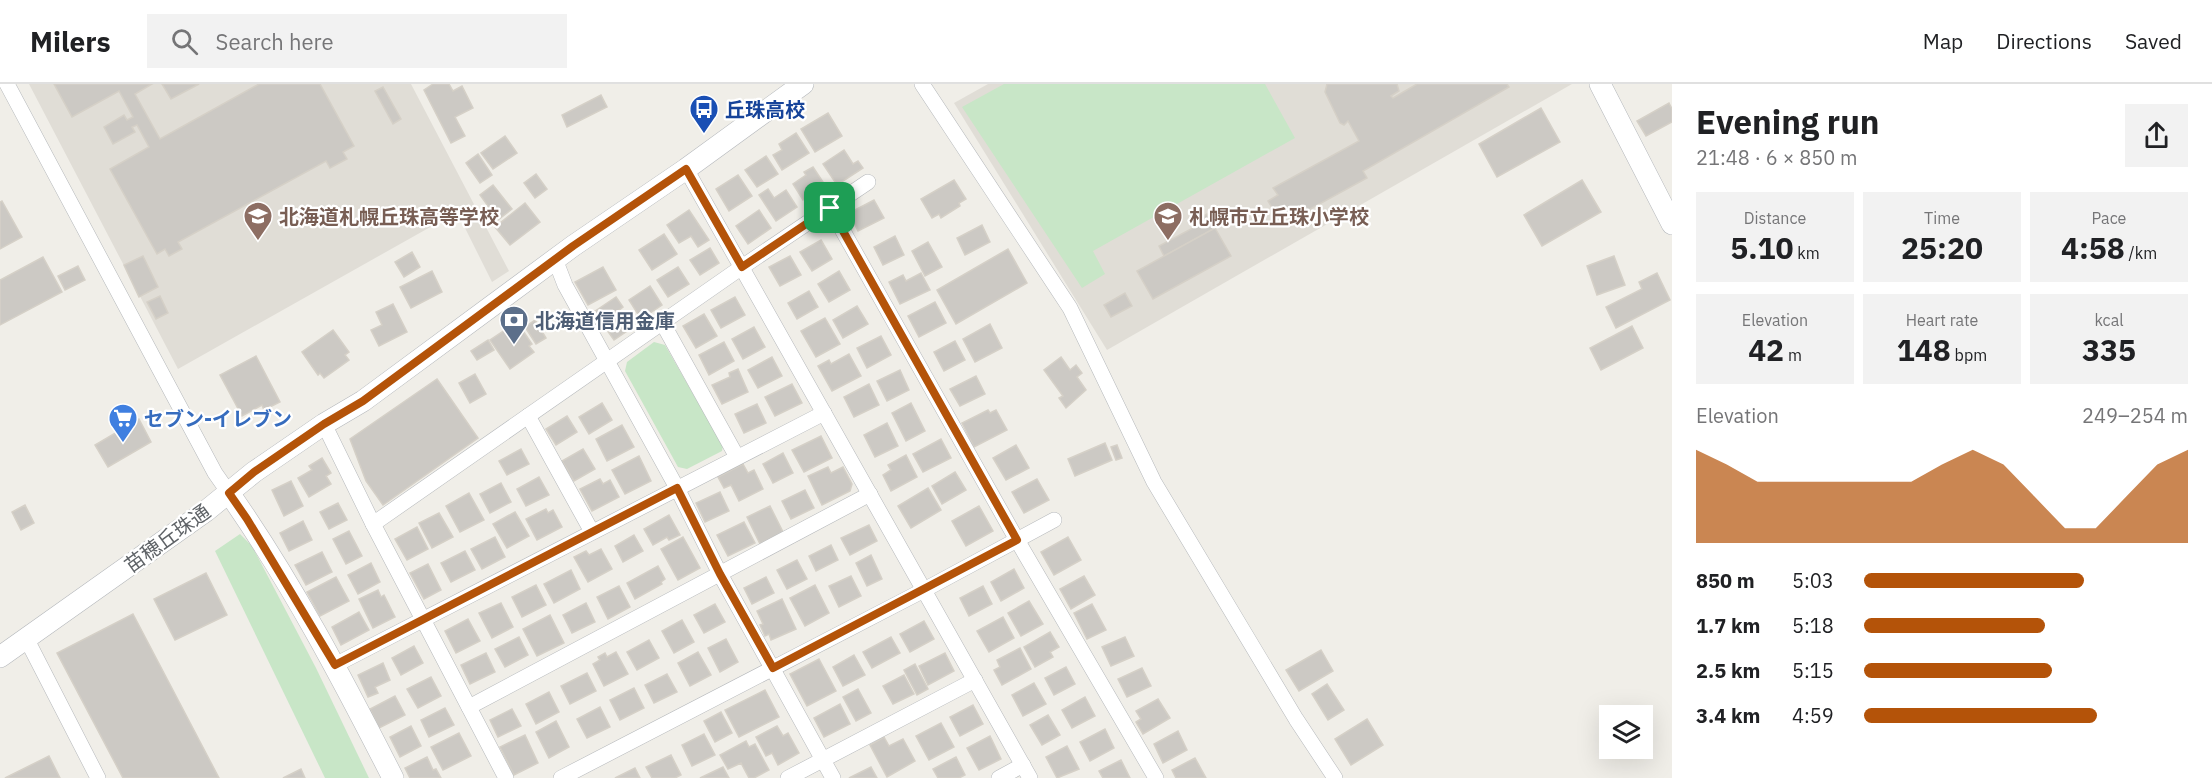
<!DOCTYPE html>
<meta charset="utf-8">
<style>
:root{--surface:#fff;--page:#f2f2f2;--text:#202124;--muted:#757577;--line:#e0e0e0;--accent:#b45309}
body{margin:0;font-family:"IBM Plex Sans","Noto Sans JP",sans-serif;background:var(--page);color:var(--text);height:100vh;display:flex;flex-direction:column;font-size:22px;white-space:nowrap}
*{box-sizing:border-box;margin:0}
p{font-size:20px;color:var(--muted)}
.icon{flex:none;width:33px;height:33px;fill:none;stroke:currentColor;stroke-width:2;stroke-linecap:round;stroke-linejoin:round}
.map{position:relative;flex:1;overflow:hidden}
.panel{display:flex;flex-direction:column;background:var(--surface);width:540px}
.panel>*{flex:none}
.buttons{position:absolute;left:1599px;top:621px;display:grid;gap:12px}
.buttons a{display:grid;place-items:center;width:54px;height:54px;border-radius:0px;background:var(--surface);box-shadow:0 6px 24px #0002;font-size:30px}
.pin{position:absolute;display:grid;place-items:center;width:51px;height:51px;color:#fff;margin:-26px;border-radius:12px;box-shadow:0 3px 9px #0006}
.round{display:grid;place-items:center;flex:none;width:63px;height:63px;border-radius:0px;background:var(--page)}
.overview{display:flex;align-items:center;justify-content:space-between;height:102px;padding:0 24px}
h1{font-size:33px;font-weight:700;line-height:45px}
.metrics{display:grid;grid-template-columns:repeat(3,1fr);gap:9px;height:102px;padding:6px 24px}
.metrics div{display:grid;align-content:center;border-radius:0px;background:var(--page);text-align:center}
.metrics b{font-size:30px;font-weight:700}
.metrics small{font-size:16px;font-weight:400}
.metrics p{font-size:16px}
.chart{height:168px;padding:12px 24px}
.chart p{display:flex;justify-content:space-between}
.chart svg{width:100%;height:108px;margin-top:6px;fill:var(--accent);opacity:.7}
ul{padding:0 24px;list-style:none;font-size:20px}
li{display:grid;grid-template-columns:96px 72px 1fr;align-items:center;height:45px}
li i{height:15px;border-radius:8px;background:var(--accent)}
header{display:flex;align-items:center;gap:36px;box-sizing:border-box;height:84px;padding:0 30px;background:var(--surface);border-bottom:2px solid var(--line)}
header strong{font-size:28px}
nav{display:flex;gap:33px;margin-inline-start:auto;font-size:21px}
.search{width:420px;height:54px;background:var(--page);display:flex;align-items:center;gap:15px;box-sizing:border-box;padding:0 21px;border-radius:0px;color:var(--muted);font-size:22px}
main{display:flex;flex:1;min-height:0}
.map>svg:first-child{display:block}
</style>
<header>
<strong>Milers</strong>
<div class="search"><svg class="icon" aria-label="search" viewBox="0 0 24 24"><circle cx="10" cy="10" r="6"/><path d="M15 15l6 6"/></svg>Search here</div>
<nav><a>Map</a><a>Directions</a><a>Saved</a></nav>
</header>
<main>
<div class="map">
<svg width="1672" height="694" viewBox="0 0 1672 694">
<rect width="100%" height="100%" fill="#f0eee8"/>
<!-- education -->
<g fill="#e0ddd6">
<path d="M29,0H411L509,187L492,198L457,128L178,285Z"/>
<path d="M988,0H1572L1107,266L954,19Z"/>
</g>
<!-- green -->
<g fill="#c8e6c7">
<path d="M1004,0H1265L1295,54L1093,167L1105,190L1082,204L962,23Z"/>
<path d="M654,258L665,261L723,362L722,367L687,385L678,383L625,287L627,278Z"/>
<path d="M240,450L252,462L316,584L369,694H325L215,467Z"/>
</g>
<!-- building -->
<g fill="#ccc9c4" stroke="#d5d0c7" stroke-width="1.5">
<path d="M54,0H152L135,10L160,55L259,0H320L354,62L343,68L347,75L330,84L326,77L178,158L182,165L169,172L165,165L157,170L110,85L149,63L137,41L132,43L135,48L113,60L104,43L124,31L127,36L133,33L119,7L72,33Z"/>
<path d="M162,0H199L171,15Z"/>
<path d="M433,0H449L453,7L462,2L473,24L455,33L465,52L451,59L424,6Z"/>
<path d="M1327,0H1397L1399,7L1391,12L1393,14L1417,0H1507L1509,3L1363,87L1367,94L1292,135L1286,127L1277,132L1268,117L1278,111L1273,104L1359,57L1348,37L1344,41L1340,39L1325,8Z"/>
<path d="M383,3L401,35L393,40L375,7Z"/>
<path d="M601,11L607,23L567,43L562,31Z"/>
<path d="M1669,19L1672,25V38L1646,52L1637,37Z"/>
<path d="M1541,24L1560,58L1497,93L1479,60Z"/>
<path d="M828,29L842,52L815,68L801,45Z"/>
<path d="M796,49L809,69L782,86L773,71L782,66L779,60Z"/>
<path d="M505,52L517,69L493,85L481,69Z"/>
<path d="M844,66L853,80L858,77L863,84L837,101L823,80Z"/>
<path d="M478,70L492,91L480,99L466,79Z"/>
<path d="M766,72L778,90L757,103L745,86Z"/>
<path d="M813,83L825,101L803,116L793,100L806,91L804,88Z"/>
<path d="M536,90L547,105L535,114L524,99Z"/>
<path d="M738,91L752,112L729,127L716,105Z"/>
<path d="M954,96L966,115L959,119L960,122L941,134L939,130L932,134L921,115Z"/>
<path d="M1582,96L1601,128L1542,162L1524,131Z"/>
<path d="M493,101L512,125L498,136L480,111Z"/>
<path d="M768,105L774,114L786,106L797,123L776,137L759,111Z"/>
<path d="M874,116L884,134L858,147L849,129Z"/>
<path d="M2,117L22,153L0,165V118Z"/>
<path d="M525,119L540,138L510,161L495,143Z"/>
<path d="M689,126L709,156L698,163L691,152L679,159L667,141Z"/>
<path d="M759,126L771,144L748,160L736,142Z"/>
<path d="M1207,130L1215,144L1164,172L1159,162L1193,144L1190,139Z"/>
<path d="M982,141L990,158L965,171L957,154Z"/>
<path d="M1215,144L1231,172L1153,215L1137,187Z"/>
<path d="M664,150L677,170L652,186L639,166Z"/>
<path d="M895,152L904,171L883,181L874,163Z"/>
<path d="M821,156L832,175L812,187L800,168Z"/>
<path d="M928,158L942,183L925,192L912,167Z"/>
<path d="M710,164L719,179L700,191L690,176Z"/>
<path d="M1008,165L1027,199L956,240L937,206Z"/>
<path d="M412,168L420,183L404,193L395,178Z"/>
<path d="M143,172L158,203L139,213L124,181Z"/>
<path d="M790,172L801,191L780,202L769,183Z"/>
<path d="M1614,172L1625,201L1597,211L1587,182Z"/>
<path d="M43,173L62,208L0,241V196Z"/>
<path d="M78,182L85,196L65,206L58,192Z"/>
<path d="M603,183L616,206L588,221L575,198Z"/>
<path d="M678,183L689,200L668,213L657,196Z"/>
<path d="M432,187L442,208L411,224L400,203Z"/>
<path d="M839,187L850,206L829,218L818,200Z"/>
<path d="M921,189L930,206L900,220L889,198L903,191L906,197Z"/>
<path d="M1657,189L1670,216L1616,244L1606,223L1642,205L1639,198Z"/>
<path d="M650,202L662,221L641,235L629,216Z"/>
<path d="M809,207L818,223L797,235L788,219Z"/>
<path d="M1125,209L1132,222L1111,233L1104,221Z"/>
<path d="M160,212L168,229L156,235L147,218Z"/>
<path d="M616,213L623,223L618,227L630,245L614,256L594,228Z"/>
<path d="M735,213L745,231L721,244L711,226Z"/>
<path d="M935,218L946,239L919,253L908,232Z"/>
<path d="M393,220L407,248L379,262L371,246L382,241L376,228Z"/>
<path d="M857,222L868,240L843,254L833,236Z"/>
<path d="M704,230L717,252L696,264L683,242Z"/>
<path d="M825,234L840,260L816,273L801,247Z"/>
<path d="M535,236L546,254L536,260L525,243Z"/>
<path d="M517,238L532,260L529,262L534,268L510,285L490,256Z"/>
<path d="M990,240L1002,264L975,278L963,255Z"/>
<path d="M1632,242L1643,264L1601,286L1590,264Z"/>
<path d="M754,243L765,263L743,275L732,255Z"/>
<path d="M333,246L349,268L345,271L349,276L324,294L320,289L318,291L302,268Z"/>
<path d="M881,252L891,271L867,284L857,264Z"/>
<path d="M488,256L494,266L477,276L471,267Z"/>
<path d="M955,257L965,276L944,287L934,268Z"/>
<path d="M724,258L734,277L709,291L699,271Z"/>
<path d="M849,270L861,292L832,307L818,282L829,276L831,280Z"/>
<path d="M256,272L280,318L264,326L262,321L242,332L220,291Z"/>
<path d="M772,273L782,292L758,304L748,286Z"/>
<path d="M1061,273L1070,286L1076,281L1082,289L1077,293L1086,306L1066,324L1059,314L1063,312L1044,286Z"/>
<path d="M738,285L748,308L722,320L712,301L730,293L729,289Z"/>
<path d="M900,286L909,306L887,317L877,297Z"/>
<path d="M475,290L486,310L470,319L459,299Z"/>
<path d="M976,292L985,310L960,322L950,305Z"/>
<path d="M437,295L478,354L383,421L366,397L350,355Z"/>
<path d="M792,300L802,319L775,332L765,313Z"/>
<path d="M869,300L879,321L854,333L844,313Z"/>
<path d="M602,319L612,336L589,350L579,333Z"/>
<path d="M911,319L925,347L906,357L892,329Z"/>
<path d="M757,320L766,339L744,349L735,330Z"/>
<path d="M988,326L990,329L996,326L1007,346L974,363L962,339Z"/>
<path d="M567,332L577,348L556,361L546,345Z"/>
<path d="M139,335L151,358L108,383L95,361Z"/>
<path d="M887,339L898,362L875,373L864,351Z"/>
<path d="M622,341L634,363L607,377L596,355Z"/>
<path d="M821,352L832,374L804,388L792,366Z"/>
<path d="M941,355L951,374L923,388L913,370Z"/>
<path d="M1105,359L1112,376L1075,392L1068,375Z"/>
<path d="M1016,361L1029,384L1006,396L993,374Z"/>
<path d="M1117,361L1122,374L1116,376L1111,363Z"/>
<path d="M521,365L529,380L507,391L499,377Z"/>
<path d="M583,365L595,385L574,397L562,377Z"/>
<path d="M783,369L793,389L773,399L763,380Z"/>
<path d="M906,371L917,393L891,407L883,391L891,386L888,381Z"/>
<path d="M639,372L651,397L625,410L612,386Z"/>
<path d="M322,374L331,389L326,392L331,400L309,413L298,394L312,386L309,382Z"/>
<path d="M743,380L748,389L754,386L763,405L739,417L731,401L724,404L718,393Z"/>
<path d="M828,383L831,389L843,383L852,400L850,407L822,421L808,392Z"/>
<path d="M955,388L966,406L942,420L932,402Z"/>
<path d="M539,393L549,411L526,422L517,405Z"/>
<path d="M600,395L603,400L610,396L619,413L592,427L580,405Z"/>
<path d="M1037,395L1049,416L1024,429L1012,408Z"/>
<path d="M291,397L303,422L284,432L272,406Z"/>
<path d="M501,399L511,418L490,429L480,410Z"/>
<path d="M928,404L941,426L911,444L898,422Z"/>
<path d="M805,406L814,424L791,435L782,417Z"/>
<path d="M720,408L729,427L705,438L696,419Z"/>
<path d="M469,409L484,436L460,448L446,422Z"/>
<path d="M338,419L347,436L329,445L320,428Z"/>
<path d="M25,421L34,439L21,446L12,428Z"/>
<path d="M770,422L783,448L760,460L747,433Z"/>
<path d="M979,422L993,447L966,462L952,437Z"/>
<path d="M546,425L548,429L553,426L562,443L537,456L526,435Z"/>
<path d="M515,428L529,452L507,464L493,440Z"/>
<path d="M439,429L453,453L432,464L419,439Z"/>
<path d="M669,431L680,451L669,456L667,453L653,461L644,445Z"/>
<path d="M303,437L312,456L289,467L280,449Z"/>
<path d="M744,438L755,459L728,472L717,451Z"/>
<path d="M869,441L877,457L850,471L841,454Z"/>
<path d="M417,443L428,465L407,476L395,455Z"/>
<path d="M349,447L362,472L346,480L333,455Z"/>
<path d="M634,451L643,467L623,478L615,462Z"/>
<path d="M495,453L505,473L482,485L471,465Z"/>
<path d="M683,453L700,484L678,496L661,465Z"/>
<path d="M1068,453L1081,476L1054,491L1041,468Z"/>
<path d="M831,461L838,476L816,487L809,472Z"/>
<path d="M601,465L612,485L588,498L574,473L586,467L589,471Z"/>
<path d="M465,467L475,486L451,498L441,479Z"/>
<path d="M322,468L332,488L306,501L295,481Z"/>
<path d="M871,471L882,495L867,502L856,479Z"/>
<path d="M797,476L807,495L787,505L777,486Z"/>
<path d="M371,479L380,498L358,510L348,491Z"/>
<path d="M428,480L441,506L424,515L410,489Z"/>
<path d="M658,482L665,495L661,498L662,500L635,515L627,499Z"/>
<path d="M1014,485L1024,504L1001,517L991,498Z"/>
<path d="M571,486L580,505L554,519L544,500Z"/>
<path d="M206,489L227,531L175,556L154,515Z"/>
<path d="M851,492L861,512L839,523L829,502Z"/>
<path d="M1084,492L1095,511L1071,525L1060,505Z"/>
<path d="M336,493L349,517L320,532L307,508Z"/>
<path d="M766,493L774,509L752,520L744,504Z"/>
<path d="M536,501L546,521L522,533L512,513Z"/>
<path d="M815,501L829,529L805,542L790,514Z"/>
<path d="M619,502L630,523L608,535L597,513Z"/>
<path d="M983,502L992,520L969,532L960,514Z"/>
<path d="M378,506L381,513L384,511L395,533L373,544L359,515Z"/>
<path d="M782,515L796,545L771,556L769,550L765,552L760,541L763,540L757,527Z"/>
<path d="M1029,517L1043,540L1021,552L1008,529Z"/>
<path d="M501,519L513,543L492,554L479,529Z"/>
<path d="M586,519L595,538L572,549L563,531Z"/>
<path d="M715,520L725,538L704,549L694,531Z"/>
<path d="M1092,520L1106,546L1087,555L1074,529Z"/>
<path d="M359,528L369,546L341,561L332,543Z"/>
<path d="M133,530L219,694H123L57,569Z"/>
<path d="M550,531L564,559L537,572L523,545Z"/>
<path d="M1003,533L1014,554L989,568L977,547Z"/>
<path d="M468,535L480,557L456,569L445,547Z"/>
<path d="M682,536L694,558L674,569L662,547Z"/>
<path d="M924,537L934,555L910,568L900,550Z"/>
<path d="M1050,548L1059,563L1050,568L1053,573L1035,583L1024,563Z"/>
<path d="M519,553L528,571L505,583L495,565Z"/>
<path d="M891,553L900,569L872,584L863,568Z"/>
<path d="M1125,553L1134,572L1111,582L1102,563Z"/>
<path d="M726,555L738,578L720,588L708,564Z"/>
<path d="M649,556L659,574L637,586L627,568Z"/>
<path d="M414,562L423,579L401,591L392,574Z"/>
<path d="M1020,564L1031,585L1002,601L994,586L1000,583L997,576Z"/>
<path d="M1321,566L1333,587L1299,607L1286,586Z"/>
<path d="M616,568L628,590L604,602L593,580L600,576L598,573L605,569L607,573Z"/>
<path d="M698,568L711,591L690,602L678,579Z"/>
<path d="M486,569L495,588L470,600L461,581Z"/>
<path d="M945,569L954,587L928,601L919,582Z"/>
<path d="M854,571L865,591L843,602L833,583Z"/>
<path d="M819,575L836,607L807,622L790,590Z"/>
<path d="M383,579L390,596L375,603L378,609L368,613L358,591Z"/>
<path d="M915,580L928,605L917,611L904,586Z"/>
<path d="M1066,583L1075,600L1054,611L1045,594Z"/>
<path d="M1142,584L1151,602L1127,613L1118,595Z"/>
<path d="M587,589L596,607L570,620L561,602Z"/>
<path d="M667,590L677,608L654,619L645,601Z"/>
<path d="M904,591L914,610L893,620L883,602Z"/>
<path d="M431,593L441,612L418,624L407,605Z"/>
<path d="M1034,599L1046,620L1023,632L1012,611Z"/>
<path d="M1327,600L1344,626L1328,636L1312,610Z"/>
<path d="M634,604L644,624L620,636L610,616Z"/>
<path d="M858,605L871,629L856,637L843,613Z"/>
<path d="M765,606L779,633L739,653L725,626Z"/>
<path d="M549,608L559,628L536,640L526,620Z"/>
<path d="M395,612L405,631L379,644L370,625Z"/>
<path d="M1085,613L1095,632L1072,644L1062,626Z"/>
<path d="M1158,615L1170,634L1143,650L1136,638L1141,635L1136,627Z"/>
<path d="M840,620L850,640L824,653L814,634Z"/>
<path d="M973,621L983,640L960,652L950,633Z"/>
<path d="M600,623L610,643L587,654L577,635Z"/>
<path d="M445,624L454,641L429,653L421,636Z"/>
<path d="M512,625L521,642L498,653L490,636Z"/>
<path d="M721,628L732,649L715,658L704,637Z"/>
<path d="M1048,631L1060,651L1042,661L1030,641Z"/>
<path d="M1367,635L1383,661L1351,681L1335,655Z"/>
<path d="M556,637L569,663L549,674L536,648Z"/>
<path d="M941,639L954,663L929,676L916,652Z"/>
<path d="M411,642L421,662L400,673L390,653Z"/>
<path d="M777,642L783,652L788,649L799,669L778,681L772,669L766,672L756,653Z"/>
<path d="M1105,645L1114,664L1090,677L1080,658Z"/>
<path d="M1178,647L1187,666L1163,679L1154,660Z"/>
<path d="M459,649L471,672L443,686L431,663Z"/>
<path d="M704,650L715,671L692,682L682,661Z"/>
<path d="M525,651L538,679L514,691L500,663Z"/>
<path d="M990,652L1001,675L979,686L967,664Z"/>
<path d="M884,653L889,662L903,655L915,677L887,693L870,661Z"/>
<path d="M746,657L749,663L755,660L769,686L754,694H749L741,679L728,685L720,671Z"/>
<path d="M1067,662L1079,685L1057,694L1046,673Z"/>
<path d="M671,671L681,691L675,694H652L646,683Z"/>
<path d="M49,672L60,694H5Z"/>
<path d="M427,673L433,686L436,685L441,694H410L405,684Z"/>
<path d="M956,673L965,691L959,694H938L933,685Z"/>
<path d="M1195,674L1206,694H1176L1172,686Z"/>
<path d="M1121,676L1130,694H1103L1099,687Z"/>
<path d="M723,683L729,694H700Z"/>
<path d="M871,683L877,694H849Z"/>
<path d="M635,684L640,694H615Z"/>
<path d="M301,685L305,694H283Z"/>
</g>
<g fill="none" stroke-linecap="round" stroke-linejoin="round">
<!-- street casing -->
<g stroke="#b5b8bb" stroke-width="16">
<g id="street">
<path d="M7,0L215,389L229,409"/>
<path d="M922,0L1070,224L1154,398L1296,635L1335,694"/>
<path d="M686,85L1030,694"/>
<path d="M830,124L1017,456L1156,694"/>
<path d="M555,175L565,201L677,404L720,490L833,694"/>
<path d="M662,238L737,373"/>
<path d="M528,332L592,448"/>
<path d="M324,340L373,440L506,694"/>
<path d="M373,440L742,183L868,98"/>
<path d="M26,554L98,694"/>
<path d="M335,581L824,329"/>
<path d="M469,623L870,410"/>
<path d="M561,694L924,506L1054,436"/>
<path d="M788,694L975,596"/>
<path d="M999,694L1023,681"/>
</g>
</g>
<!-- secondary casing -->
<g stroke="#b4b7bb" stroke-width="22">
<g id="secondary">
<path d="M1600,0L1672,140"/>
<path d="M229,409C292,499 343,596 393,694"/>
<path d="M0,573L206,427L254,388L324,340L363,317L573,162L686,85L803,0"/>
</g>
</g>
<!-- street -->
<use href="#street" stroke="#fff" stroke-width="15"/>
<!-- secondary -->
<use href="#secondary" stroke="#fff" stroke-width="21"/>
</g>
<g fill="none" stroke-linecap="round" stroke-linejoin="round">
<!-- route casing -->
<g stroke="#fff" stroke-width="12">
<path id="route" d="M686,85L742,183L830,124L1017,456L773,584L720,490L677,404L335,581L247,435L229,409L254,388L324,340L363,317L573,162Z"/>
</g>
<!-- route -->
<use href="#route" stroke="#b45309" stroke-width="8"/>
</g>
<!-- icons -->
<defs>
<g id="bus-pin" transform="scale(1.5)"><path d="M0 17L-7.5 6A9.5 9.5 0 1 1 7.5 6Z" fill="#1a4fb4" stroke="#fff"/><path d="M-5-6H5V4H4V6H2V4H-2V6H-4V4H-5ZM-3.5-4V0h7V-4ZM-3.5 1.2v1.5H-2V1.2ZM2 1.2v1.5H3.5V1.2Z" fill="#fff"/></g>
<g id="school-pin" transform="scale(1.5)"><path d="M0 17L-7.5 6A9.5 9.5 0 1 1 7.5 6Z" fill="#8d6e63" stroke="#fff"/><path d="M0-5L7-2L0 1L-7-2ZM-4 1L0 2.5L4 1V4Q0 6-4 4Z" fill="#fff"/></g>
<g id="bank-pin" transform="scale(1.5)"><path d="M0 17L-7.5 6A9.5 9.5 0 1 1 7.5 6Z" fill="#5c6f8a" stroke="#fff"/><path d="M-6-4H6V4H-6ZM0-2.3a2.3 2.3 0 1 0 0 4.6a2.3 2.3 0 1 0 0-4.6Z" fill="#fff"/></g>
<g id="supermarket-pin" transform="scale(1.5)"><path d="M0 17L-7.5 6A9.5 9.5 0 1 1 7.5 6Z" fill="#3f7fe0" stroke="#fff"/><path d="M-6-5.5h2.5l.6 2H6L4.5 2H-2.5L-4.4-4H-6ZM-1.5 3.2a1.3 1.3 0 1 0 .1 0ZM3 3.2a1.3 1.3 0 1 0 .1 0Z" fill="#fff"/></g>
</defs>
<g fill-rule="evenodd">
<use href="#bus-pin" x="704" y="25"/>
<use href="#school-pin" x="258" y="132"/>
<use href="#school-pin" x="1168" y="132"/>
<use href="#bank-pin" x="514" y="236"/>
<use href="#supermarket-pin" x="123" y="334"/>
</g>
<g text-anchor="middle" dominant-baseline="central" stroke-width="4.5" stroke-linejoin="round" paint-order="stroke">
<!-- transit labels -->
<g font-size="20" font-weight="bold" fill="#164399" stroke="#fff" text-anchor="start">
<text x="725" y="25">丘珠高校</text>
</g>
<!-- education labels -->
<g font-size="20" font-weight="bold" fill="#785e54" stroke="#fff" text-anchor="start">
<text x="279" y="132">北海道札幌丘珠高等学校</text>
<text x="1189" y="132">札幌市立丘珠小学校</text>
</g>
<!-- service labels -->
<g font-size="20" font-weight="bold" fill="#4e5e75" stroke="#fff" text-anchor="start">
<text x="535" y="236">北海道信用金庫</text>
</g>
<!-- shop labels -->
<g font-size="20" font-weight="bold" fill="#366cbe" stroke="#fff" text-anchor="start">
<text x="144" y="334">セブン-イレブン</text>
</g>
<!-- street labels -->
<g font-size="20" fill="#5f6367" stroke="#fff">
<text transform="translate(167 454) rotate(-36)">苗穂丘珠通</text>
</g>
</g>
</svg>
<div class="buttons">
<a><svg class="icon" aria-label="layers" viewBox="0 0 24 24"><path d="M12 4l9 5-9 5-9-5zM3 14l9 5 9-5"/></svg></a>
</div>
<div class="pin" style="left:830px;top:124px;background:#1e9e55"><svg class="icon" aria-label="arrive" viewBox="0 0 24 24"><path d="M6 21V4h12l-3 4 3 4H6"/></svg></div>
</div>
<section class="panel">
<div class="overview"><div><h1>Evening run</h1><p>21:48 · 6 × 850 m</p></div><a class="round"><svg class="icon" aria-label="share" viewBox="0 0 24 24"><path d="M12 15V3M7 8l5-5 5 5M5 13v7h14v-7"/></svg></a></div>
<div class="metrics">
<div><p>Distance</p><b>5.10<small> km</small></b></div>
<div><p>Time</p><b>25:20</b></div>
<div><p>Pace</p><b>4:58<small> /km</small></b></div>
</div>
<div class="metrics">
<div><p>Elevation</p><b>42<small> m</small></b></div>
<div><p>Heart rate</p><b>148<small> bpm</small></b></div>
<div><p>kcal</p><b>335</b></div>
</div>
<div class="chart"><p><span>Elevation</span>249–254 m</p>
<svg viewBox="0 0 160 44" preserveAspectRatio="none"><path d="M0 44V6L10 12L20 19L30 19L40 19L50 19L60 19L70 19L80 12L90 6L100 12L110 25L120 38L130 38L140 25L150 12L160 6V44z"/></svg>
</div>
<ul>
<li><b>850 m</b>5:03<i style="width:68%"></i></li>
<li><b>1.7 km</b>5:18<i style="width:56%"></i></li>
<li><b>2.5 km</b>5:15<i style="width:58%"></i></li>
<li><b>3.4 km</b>4:59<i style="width:72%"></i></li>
</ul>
</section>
</main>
